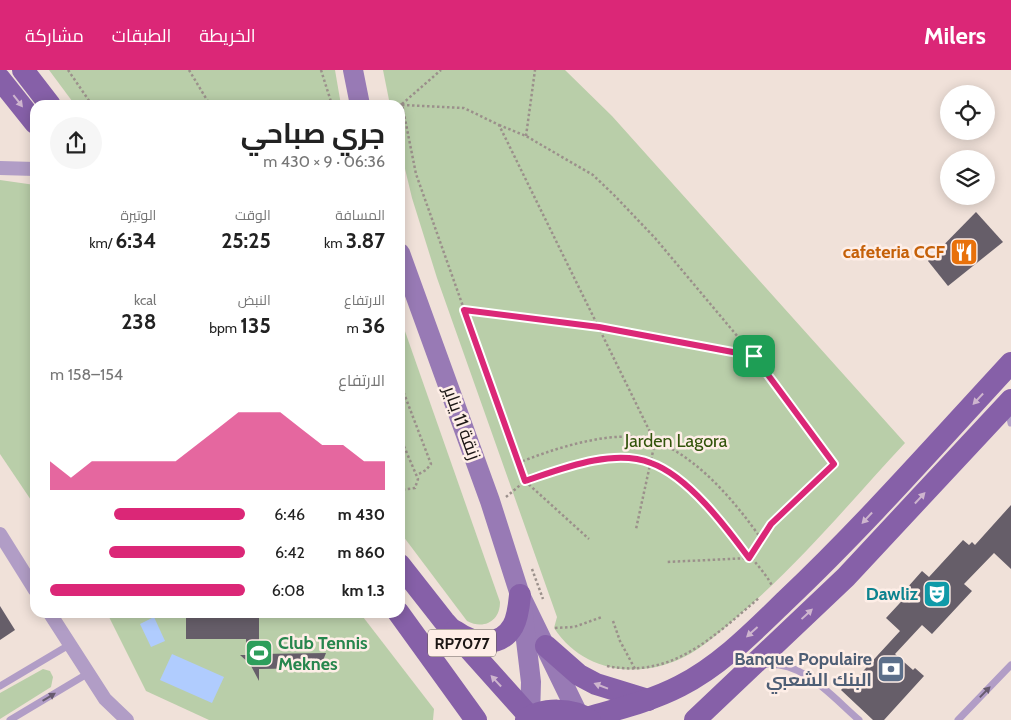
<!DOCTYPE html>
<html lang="ar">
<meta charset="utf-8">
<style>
:root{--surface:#fff;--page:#f6f6f6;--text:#222;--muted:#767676;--accent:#db2777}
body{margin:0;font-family:Cabin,Cairo,sans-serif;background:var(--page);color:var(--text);direction:rtl;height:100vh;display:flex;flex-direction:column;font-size:19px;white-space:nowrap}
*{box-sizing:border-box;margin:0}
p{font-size:16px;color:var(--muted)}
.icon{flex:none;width:28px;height:28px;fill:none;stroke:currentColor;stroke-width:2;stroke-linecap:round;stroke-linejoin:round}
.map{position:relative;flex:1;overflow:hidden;direction:ltr}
.sheet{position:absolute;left:30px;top:30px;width:375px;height:518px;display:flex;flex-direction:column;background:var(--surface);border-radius:15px;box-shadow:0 2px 12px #0003;direction:rtl}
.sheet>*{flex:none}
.controls{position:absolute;left:940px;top:15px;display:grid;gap:10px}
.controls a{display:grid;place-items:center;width:55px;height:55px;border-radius:50%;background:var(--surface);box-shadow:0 2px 12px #0003;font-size:25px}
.pin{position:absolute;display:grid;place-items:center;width:42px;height:42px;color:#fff;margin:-21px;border-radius:10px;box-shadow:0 2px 8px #0006}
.round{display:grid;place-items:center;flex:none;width:52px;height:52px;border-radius:26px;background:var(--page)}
.headline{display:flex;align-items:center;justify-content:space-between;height:85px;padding:0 20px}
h1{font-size:28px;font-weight:700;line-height:38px}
.figures{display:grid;grid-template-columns:repeat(3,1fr);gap:8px;height:85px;padding:5px 20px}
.figures div{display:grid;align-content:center}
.figures b{font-size:21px;font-weight:700}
.figures small{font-size:14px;font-weight:400}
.figures p{font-size:14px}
.chart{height:140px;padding:10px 20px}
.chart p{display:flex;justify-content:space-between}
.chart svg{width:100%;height:90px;margin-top:5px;fill:var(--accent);opacity:.7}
ul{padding:0 20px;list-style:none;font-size:16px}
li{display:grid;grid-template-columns:80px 60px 1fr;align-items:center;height:38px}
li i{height:12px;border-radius:6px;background:var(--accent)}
header{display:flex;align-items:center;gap:30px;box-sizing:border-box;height:70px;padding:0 25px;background:var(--accent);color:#fff}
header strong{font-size:24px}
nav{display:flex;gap:28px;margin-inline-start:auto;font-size:18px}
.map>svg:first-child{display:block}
</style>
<header>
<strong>Milers</strong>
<nav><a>الخريطة</a><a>الطبقات</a><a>مشاركة</a></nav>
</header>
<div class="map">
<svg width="1011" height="650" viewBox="0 0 1011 650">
<rect width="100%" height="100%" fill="#f0e1d9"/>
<!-- green -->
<g fill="#b9cea9">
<path d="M49,0H335L341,35H75Z"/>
<path d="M383,0H565L612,46L905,373C851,431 800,493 739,545C722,560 703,578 682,588C636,610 582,601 554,558L557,547L437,208L412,128L400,78V35H390Z"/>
<path d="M0,110L35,115V436L0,384Z"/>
<path d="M400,247L500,532C500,551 484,560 467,551L400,462Z"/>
<path d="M107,543H360L434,639L433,650H209L146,621Z"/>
<path d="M43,599L50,601L53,607L51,617L0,649V623Z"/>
</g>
<!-- water -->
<g fill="#b0ccfe">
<path d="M154,547L165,571L151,577L140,554Z"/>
<path d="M172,584L224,607L212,633L160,610Z"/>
</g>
<!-- building -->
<g fill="#665e69">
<path d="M976,142L1003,172L948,216L928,191Z"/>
<path d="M1011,435V499L994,483L964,514L972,521L932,564L922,555L895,584L913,600L915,598L924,606L884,650H873L841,620L851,609L854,611L900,561L886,548L911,521L907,518L922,501L929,507L963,470L969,475L972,472L975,475Z"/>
<path d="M0,536L15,560L0,570Z"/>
<path d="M186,542H259V584L326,583L322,593L315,598L259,599V611L250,594L240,585H247L246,569H186Z"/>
</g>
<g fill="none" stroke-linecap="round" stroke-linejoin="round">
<!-- path -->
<g stroke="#9b908b" stroke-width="2.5" stroke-dasharray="2.5 2.5" stroke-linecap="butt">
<path d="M68,0L92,35"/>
<path d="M189,0L210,35"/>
<path d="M321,0L332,35"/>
<path d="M402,34L441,0"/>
<path d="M400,35L402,34L416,104L525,411C561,399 613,378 651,392C681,403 710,439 730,463C740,475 768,505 772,516"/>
<path d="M402,35L464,38L499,55L655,372L636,459"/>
<path d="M499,55L526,66L593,105L614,125L655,168L754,286L834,394L771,454L762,470"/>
<path d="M526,66L535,0"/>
<path d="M465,240L599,257L753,285"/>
<path d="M400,313L431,394L426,400L417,405"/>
<path d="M400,367L418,409L415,418L400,420"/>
<path d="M518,393C550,380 599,364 634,367C685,370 735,431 762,470L749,488L667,492"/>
<path d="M506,427L525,411L589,469"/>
<path d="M532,499L543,529"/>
<path d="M613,551L620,571L635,599"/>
<path d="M555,558L574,557L602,547"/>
<path d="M607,596C672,609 713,567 759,528"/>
</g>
<!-- service -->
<g stroke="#b19dc6" stroke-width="7">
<path d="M1008,338L1011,353"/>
<path d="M762,595C802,589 831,626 859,650"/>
<path d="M0,616L69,575"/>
<path d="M10,650L87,604"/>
<path d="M958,650L1011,595"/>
</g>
<!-- minor -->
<g stroke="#b19dc6" stroke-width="14">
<path d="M0,98L35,99"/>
<path d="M0,464L35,520"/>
<path d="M49,542L105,629L127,650"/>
</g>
<!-- secondary -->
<g stroke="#987ab5" stroke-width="20">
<path d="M353,0L360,35"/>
<path d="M400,183L490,431L520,525L578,644"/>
<path d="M522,537L531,612L530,647"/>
</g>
<!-- primary -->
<g stroke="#8660a8" stroke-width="22">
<path d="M23,0L50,35"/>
<path d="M0,9L35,53"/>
<path d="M400,495L444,551L530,647"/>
<path d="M398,542L476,650"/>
<path d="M455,561C473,574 500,579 513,556C518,547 519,535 520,525"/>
<path d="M546,576L579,605L596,614L648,630"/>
<path d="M587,648C618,639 651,631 680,616C720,596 754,561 786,530C865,455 937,373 1011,293"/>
<path d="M526,650C542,637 573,638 590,650"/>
<path d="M695,650L846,507L1011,330"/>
</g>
</g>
<!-- one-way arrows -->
<defs><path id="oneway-solid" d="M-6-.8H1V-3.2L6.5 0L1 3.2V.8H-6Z" transform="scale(1.25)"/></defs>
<g fill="#ceb5ce">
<use href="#oneway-solid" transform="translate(18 31) rotate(52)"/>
<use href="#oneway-solid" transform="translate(978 329) rotate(133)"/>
<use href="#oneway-solid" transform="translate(920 428) rotate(-47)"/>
<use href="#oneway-solid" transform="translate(867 448) rotate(133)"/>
<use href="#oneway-solid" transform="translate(807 544) rotate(-43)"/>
<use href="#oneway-solid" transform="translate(752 562) rotate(138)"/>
<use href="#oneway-solid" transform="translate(496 611) rotate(-133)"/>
<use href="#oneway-solid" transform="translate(601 616) rotate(-159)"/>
</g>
<g fill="#665a6e">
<use href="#oneway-solid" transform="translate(985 622) rotate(-46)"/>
<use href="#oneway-solid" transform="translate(49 627) rotate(-31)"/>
</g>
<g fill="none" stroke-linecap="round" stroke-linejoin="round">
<!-- route casing -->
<g stroke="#fff" stroke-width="10">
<path id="route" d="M464,240L599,257L754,286L834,394L771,454L749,488C726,457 688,406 651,393C613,378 561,399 525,411Z"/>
</g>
<!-- route -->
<use href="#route" stroke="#db2777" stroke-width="6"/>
</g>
<!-- icons -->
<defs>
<g id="restaurant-square" transform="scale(1.4375)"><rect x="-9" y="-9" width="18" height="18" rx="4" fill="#e8710a" stroke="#feeee7"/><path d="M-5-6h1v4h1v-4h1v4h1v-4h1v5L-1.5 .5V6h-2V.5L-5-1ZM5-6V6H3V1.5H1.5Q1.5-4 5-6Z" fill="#fff"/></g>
<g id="theatre-square" transform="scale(1.4375)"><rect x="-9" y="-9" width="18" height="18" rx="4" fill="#0f9aa8" stroke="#feeee7"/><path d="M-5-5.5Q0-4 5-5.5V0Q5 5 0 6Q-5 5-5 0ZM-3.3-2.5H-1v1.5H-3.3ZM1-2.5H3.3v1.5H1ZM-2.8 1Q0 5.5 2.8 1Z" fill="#fff"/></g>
<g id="stadium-square" transform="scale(1.4375)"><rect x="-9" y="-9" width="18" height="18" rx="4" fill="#2e9e5b" stroke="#feeee7"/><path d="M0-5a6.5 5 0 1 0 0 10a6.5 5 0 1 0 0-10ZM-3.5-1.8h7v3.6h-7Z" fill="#fff"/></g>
<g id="bank-square" transform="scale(1.4375)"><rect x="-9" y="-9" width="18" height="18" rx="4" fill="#5c6f8a" stroke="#feeee7"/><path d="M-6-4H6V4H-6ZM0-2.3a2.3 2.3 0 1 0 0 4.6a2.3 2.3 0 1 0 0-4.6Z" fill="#fff"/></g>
</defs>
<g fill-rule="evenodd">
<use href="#restaurant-square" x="964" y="182"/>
<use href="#theatre-square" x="937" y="524"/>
<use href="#stadium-square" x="259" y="583"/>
<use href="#bank-square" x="891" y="599"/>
</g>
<g text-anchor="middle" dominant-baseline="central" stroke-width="5" stroke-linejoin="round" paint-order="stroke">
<!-- shield labels -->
<rect fill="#feeee7" stroke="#605854" stroke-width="1" x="428" y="559.5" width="68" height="27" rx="4"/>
<g font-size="16" font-weight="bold" fill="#1c1715">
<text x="462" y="573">RP7077</text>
</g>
<!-- food labels -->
<g font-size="18" font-weight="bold" fill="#c56008" stroke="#feeee7" text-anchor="end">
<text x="945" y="182">cafeteria CCF</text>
</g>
<!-- street labels -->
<g font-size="18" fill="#1c1715" stroke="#feeee7">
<text transform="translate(462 353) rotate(70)">زنقة 11 يناير</text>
</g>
<!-- park labels -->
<g font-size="18" fill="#32540b" stroke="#feeee7">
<text x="676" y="371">Jarden Lagora</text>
</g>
<!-- culture labels -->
<g font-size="18" font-weight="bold" fill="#0d838f" stroke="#feeee7" text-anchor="end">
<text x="918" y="524">Dawliz</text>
</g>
<!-- leisure labels -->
<g font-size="18" font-weight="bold" fill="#27864d" stroke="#feeee7" text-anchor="start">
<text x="278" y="573">Club Tennis<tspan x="278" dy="21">Meknes</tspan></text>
</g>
<!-- service labels -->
<g font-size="18" font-weight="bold" fill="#4e5e75" stroke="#feeee7" text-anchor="end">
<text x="872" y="589">Banque Populaire<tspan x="872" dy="21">البنك الشعبي</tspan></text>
</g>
</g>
</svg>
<div class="controls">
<a><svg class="icon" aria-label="locate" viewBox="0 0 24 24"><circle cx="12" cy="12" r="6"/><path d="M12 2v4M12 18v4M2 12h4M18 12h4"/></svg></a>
<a><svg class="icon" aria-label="layers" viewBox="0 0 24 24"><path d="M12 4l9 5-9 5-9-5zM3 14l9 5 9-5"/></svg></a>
</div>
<div class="pin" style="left:754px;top:286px;background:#1e9e55"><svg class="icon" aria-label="arrive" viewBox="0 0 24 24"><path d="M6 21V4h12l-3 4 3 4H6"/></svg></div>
<section class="sheet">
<div class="headline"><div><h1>جري صباحي</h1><p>06:36 · 9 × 430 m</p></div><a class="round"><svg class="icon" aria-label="share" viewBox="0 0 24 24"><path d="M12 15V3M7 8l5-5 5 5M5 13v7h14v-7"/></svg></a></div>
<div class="figures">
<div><p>المسافة</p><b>3.87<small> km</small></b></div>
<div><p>الوقت</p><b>25:25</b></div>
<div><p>الوتيرة</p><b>6:34<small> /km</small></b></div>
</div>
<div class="figures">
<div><p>الارتفاع</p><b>36<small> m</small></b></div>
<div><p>النبض</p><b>135<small> bpm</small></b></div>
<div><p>kcal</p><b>238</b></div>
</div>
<div class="chart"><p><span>الارتفاع</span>154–158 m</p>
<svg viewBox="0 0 160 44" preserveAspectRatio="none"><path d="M0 44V30L10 38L20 30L30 30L40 30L50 30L60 30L70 22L80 14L90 6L100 6L110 6L120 14L130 22L140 22L150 30L160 30V44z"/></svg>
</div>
<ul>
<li><b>430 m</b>6:46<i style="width:67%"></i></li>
<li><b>860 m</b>6:42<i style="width:70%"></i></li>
<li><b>1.3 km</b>6:08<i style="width:100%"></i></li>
</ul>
</section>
</div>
